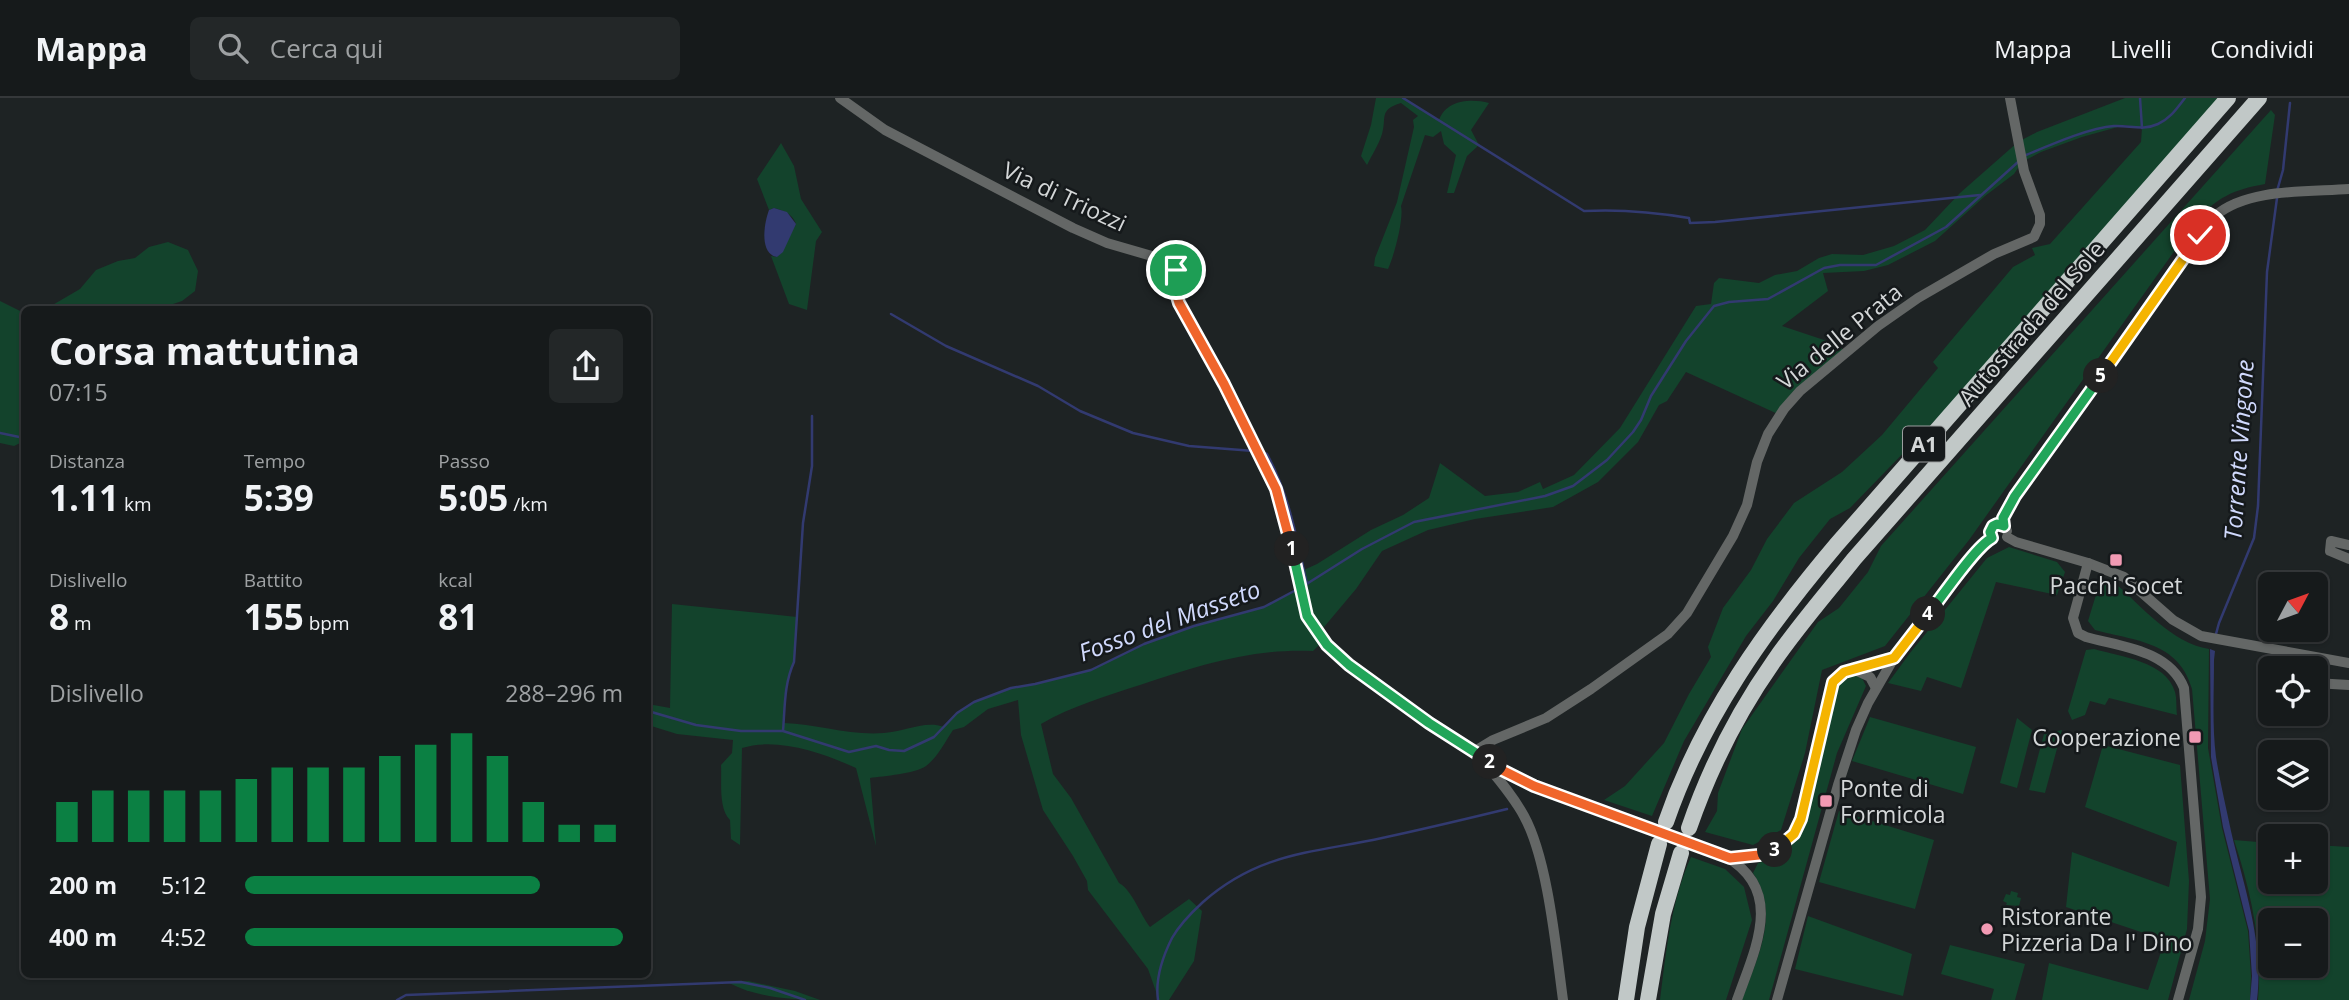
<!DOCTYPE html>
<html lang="it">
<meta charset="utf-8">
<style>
:root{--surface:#161a1b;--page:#232728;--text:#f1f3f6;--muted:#9ea1a3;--line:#35383a;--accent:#0b8043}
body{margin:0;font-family:"Open Sans",sans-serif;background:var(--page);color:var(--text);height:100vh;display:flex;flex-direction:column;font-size:26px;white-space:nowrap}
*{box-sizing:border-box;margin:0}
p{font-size:23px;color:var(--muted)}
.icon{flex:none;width:38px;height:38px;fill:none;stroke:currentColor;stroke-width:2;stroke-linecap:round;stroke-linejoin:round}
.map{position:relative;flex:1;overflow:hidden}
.details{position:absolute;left:21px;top:208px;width:630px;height:672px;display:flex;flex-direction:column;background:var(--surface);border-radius:10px;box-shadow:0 2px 5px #0004,0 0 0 2px var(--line)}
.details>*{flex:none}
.needle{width:46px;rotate:49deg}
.tools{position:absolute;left:2258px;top:474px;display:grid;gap:14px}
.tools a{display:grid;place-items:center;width:70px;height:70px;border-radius:10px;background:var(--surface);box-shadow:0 2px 5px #0004,0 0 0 2px var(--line);font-size:35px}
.pin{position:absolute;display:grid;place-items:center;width:60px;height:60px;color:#fff;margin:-30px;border:4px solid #fff;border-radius:50%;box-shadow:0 2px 7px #0007}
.km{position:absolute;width:35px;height:35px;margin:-18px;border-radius:50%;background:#222;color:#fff;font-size:19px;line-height:35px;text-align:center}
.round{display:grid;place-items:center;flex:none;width:74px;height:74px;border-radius:10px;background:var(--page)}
.summary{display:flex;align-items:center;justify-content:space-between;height:119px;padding:0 28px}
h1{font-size:38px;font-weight:700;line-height:52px}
.metrics{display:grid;grid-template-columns:repeat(3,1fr);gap:10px;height:119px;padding:7px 28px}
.metrics div{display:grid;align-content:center}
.metrics b{font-size:35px;font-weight:700}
.metrics small{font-size:19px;font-weight:400}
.metrics p{font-size:19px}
.chart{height:196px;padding:14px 28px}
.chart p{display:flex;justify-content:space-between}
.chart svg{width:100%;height:126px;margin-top:7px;stroke:var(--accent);stroke-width:6}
ul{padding:0 28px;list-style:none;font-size:23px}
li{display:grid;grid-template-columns:112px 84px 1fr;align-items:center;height:52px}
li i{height:18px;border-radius:9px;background:var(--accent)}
header{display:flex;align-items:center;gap:42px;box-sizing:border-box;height:98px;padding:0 35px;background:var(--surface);border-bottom:2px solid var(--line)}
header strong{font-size:33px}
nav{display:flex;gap:38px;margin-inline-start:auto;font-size:24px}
.search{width:490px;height:63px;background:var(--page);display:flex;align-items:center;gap:18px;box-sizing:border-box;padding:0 24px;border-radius:10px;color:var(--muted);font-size:26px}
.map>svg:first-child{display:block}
</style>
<header>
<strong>Mappa</strong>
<div class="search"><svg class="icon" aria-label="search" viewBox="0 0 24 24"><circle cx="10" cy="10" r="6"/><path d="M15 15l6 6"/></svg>Cerca qui</div>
<nav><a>Mappa</a><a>Livelli</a><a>Condividi</a></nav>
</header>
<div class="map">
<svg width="2349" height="902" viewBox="0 0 2349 902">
<rect width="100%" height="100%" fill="#1e2324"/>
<!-- green -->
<g fill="#13432c" fill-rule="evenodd">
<path d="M1376,0H1403L1439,22C1446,2 1471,0 1489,5L1471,32L1479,47L1467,58L1454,95H1447L1456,57L1444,46L1441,33L1433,39L1425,37L1401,108C1404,121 1394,158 1388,171L1374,168L1375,160L1397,104L1414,29L1413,22L1418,18L1401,5C1378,12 1387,20 1382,36C1379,46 1372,57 1367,67L1361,58L1371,27Z"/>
<path d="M2125,0H2228L2040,214L1850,410L1830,421L1799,460L1773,503L1746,538L1684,643L1652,718L1604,702L1625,688L1664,645L1689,596L1711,559L1708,549L1723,510L1751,472L1767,441L1794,405L1842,374L1882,337L1938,270L1933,264L2013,169L2035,157L2032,150L2050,146L2141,44L2142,30L2125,27L2082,39L2041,54L2022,64L2014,76L1985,98L1935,143L1888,167L1864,173L1823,175L1828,193L1782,228L1836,246L1846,254L1780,317L1686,274L1667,303L1659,307L1638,344L1598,384L1553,409L1475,421L1428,432L1382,453L1356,491L1319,535L1324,542L1313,553C1252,550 1197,568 1140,587C1106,598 1072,608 1041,626L1053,676L1071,700L1119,785C1132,792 1140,816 1150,829L1189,801L1202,813L1194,863L1169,902H1159L1148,871L1088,792L1087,783L1073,758L1043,712L1021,637L1018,602L988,611L964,629L953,632C945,644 937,660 926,668C914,676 884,678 870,680L876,748L856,670C823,655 777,639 742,650L740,747L731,741L730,722C718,710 722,683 721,667L732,655L733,642L677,636L648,627V606L670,610L672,506L797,519L794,564L789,576L785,596L784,625C817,626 851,638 884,635C905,634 924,622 944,629L957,615L974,604L1011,590L1035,586L1091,572L1144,546L1194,528L1264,509L1296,493L1299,490L1297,475L1317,466L1371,432L1403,417L1429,400L1440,365L1485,398L1518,394L1540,384L1543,391L1574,377L1620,330L1696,208L1711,206L1714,185L1719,180L1759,185L1775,177L1797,173L1819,160L1832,156L1863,157L1894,148L1925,132L1960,95L2018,44L2037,34Z"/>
<path d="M2271,12L2275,17L2265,86C2232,92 2218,99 2195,124L1969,442L1885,548L1822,572L1805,655L1781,732L1753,747L1705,734L1717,713L1718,695L1742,631L1818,524L1839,510L1868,474L1881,448Z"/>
<path d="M781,45L794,68L801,101L822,134L816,143L807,212L789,206L771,158L777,159L796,126C792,115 784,113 774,110L769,112L757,81Z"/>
<path d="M168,144L188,152L198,173L195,193L182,203L155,212H44L80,191L96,172L118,163L135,160L149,149Z"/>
<path d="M0,203L24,215V343L14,348L0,345Z"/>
<path d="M2009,449L2057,464L2065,474L2057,497L1996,484L1961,590L1927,579L1921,593L1888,585L1910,555L1987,460Z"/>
<path d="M2105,483L2114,484C2141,508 2172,545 2209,551L2208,650L2222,730L2248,833L2251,878L2250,902H2189L2205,843L2210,801L2192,591C2179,544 2136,543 2095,532L2088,523L2099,487Z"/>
<path d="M2094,551C2121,559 2166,563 2175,594C2177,601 2176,610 2177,617L2109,600L2105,607L2090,603L2085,617L2072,622L2068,613L2086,552Z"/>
<path d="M1854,576L1861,578L1866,588L1837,655L1769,902H1742C1757,860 1781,816 1753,775L1758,765L1771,761L1784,752L1796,741L1805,725L1812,702L1836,588L1846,577Z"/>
<path d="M1870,619L1976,649L1963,696L1852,663Z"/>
<path d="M2017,620L2032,632L2017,690L2000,685Z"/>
<path d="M2062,632L2045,695L2029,692L2044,636Z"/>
<path d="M2103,647L2180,667L2189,783L2187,831L2168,902H2042L2049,865L2148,892L2165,842L2066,809L2072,754L2169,789L2177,744L2085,709Z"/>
<path d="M1839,713L1934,742L1915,811L1819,784Z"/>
<path d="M2234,742L2270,745V784H2315V747L2349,749V902H2258C2263,847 2251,794 2234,742ZM2270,822H2315V868H2270Z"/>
<path d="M1691,759L1725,771L1744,789L1752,822L1726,902H1660C1666,854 1671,803 1691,759Z"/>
<path d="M2011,793L2018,795L2017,799L2021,800L2019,808L2006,807L2007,805L2003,803L2006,796L2010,797Z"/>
<path d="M1808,818L1912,856L1903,898L1795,871Z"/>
<path d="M1950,847L2025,866L2015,902H1991L1994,891L1941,876Z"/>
<path d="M748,883L795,893L820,902C790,902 756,899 729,885Z"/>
</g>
<!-- water -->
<g fill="#323a70">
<path d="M774,110L787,114L796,126L783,154L777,159C759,156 764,125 769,112Z"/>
<path d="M2210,551L2215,553L2214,562C2214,594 2212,628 2216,659C2220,684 2226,709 2231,733C2244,790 2264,843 2257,902H2250L2252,878L2249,833L2223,729L2211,659Z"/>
</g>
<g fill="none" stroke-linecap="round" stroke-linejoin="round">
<!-- stream -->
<g stroke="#323a70" stroke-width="2.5">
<path d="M1403,0L1584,113C1620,111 1654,114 1689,120L1690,125L1715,124L1980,97"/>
<path d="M2140,0L2142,30"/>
<path d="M2026,57C2050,47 2088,30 2114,28C2129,27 2143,33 2158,26C2170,21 2177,10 2185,0"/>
<path d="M2277,93L2283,72L2290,5"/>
<path d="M891,216L946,248L1038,288L1080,313L1133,335L1189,348L1254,353"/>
<path d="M0,335L24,340"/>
<path d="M1261,354L1267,356C1290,399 1296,439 1307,486"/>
<path d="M1305,487L1362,451L1414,424L1545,398L1573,388L1607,362L1633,334L1641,322L1651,298L1686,243L1714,208L1729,204L1768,201L1824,170L1840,167H1876L1946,129L2018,64"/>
<path d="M2216,536L2219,525L2254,440L2258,408L2267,174L2277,100"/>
<path d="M648,613L696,627L741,633H783L849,654L876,648L889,652L904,653L934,639L957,615L974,604L1011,590L1035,586L1091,572L1144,546L1194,528L1264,509L1296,492"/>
<path d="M783,633C785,609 784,586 794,564L803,425L812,368V318"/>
<path d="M397,902L406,897L741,884L770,890L805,902"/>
<path d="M1158,902C1155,881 1163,858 1172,840C1180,826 1191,815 1203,804C1260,754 1313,755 1382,740C1424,731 1466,721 1507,711"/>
</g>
<!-- minor -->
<g stroke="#646766" stroke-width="10">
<path d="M840,0L885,32L1073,130L1107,145L1169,163L1176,172V195L1179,205L1224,286L1276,391L1284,415L1307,518L1327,547L1349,567L1429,625L1475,653L1500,671L1534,688L1616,719"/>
<path d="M2004,427C2002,411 2015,397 2024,384L2215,118C2247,90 2309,94 2349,91"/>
<path d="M2007,439L2016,444L2088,465L2124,479L2173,522L2201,538L2349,565"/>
<path d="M1992,440L1990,434L1995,427H2003L2007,433"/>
<path d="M2349,447L2331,443L2330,453L2349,461"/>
<path d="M2088,465L2073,520L2078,535L2086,539C2121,549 2169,552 2184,590L2201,799L2198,831L2178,902"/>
<path d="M1853,571L1870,579L1876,590"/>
<path d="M2315,585L2349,587"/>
<path d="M1726,759C1786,793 1754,853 1737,902"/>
<path d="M1730,760C1771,756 1793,751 1805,707L1833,584L1844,574L1894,560"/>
<path d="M1563,902C1556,851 1548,762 1524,718C1511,694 1492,674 1475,653L1493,642L1546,620L1591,591L1668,536L1687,515L1733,438L1747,407L1757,364L1768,336L1784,311L1800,293L1878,228L1918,200L1994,156L2034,139L2040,126V117L2024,73L2010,0"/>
<path d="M1777,902L1838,687L1856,632L1868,605L1894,560L1976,456L1987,443L1992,440"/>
</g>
<!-- highway -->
<g stroke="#c1c8c7" stroke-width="16">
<path d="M1666,724C1702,619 1766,530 1837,446L2228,0"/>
<path d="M1689,730C1709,672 1738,614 1774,563C1799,527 1827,495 1854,461L2259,0"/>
<path d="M1626,902L1637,829L1659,746"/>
<path d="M1648,902L1663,816L1681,755"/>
</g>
<!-- minor-bridge -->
<path stroke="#646766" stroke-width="10" d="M1616,719L1717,755"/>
</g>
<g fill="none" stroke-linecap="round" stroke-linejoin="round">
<!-- split-1 casing -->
<g stroke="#fff" stroke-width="14">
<path id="split-1" d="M1176,172V195L1179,205L1224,286L1276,391L1292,451"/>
</g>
<!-- split-2 casing -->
<g stroke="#fff" stroke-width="14">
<path id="split-2" d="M1292,451L1307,518L1327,547L1349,567L1429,625L1490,664"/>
</g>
<!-- split-3 casing -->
<g stroke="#fff" stroke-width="14">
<path id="split-3" d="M1490,664L1500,671L1534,688L1730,760L1759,757L1775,752"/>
</g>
<!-- split-4 casing -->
<g stroke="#fff" stroke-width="14">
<path id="split-4" d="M1775,752L1794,736L1801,721L1833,584L1844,574L1894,560L1928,516"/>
</g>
<!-- split-5 casing -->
<g stroke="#fff" stroke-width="14">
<path id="split-5" d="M1928,516C1942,499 1975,449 1992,440L1990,434L1993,428L1997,426L2004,428L2003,420L2015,398L2101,278"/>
</g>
<!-- split-6 casing -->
<g stroke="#fff" stroke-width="14">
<path id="split-6" d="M2101,278L2200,137"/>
</g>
<!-- split-1 -->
<use href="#split-1" stroke="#f0652b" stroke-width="9"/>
<!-- split-2 -->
<use href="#split-2" stroke="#22a559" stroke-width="9"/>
<!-- split-3 -->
<use href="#split-3" stroke="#f0652b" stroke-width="9"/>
<!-- split-4 -->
<use href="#split-4" stroke="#f5b400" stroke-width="9"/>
<!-- split-5 -->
<use href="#split-5" stroke="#22a559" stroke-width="9"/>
<!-- split-6 -->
<use href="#split-6" stroke="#f5b400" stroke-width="9"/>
</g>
<!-- markers -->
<g fill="#f19ab3" stroke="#15191b" stroke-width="2.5">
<rect x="2109" y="455" width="14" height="14" rx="3.5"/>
<rect x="2188" y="632" width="14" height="14" rx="3.5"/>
<rect x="1819" y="696" width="14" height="14" rx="3.5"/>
<circle cx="1987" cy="831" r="7"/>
</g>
<g text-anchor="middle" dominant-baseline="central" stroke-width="5" stroke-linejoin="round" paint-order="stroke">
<!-- shield labels -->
<rect fill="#15191b" stroke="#9b9e9f" stroke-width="2" x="1903" y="328.5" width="42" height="35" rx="5"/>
<g font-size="21" font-weight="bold" fill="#d4d7d8">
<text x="1924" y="346">A1</text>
</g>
<!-- street labels -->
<g font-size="23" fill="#d4d7d8" stroke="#15191b">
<text transform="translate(1065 98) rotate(25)">Via di Triozzi</text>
<text transform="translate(2031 225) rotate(-49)">Autostrada del Sole</text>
<text transform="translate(1839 238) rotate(-39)">Via delle Prata</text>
</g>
<!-- poi labels -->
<g font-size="23" fill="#d4d7d8" stroke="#15191b" text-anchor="start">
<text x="2116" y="487" text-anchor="middle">Pacchi Socet</text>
<text x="2181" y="639" text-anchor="end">Cooperazione</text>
<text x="1840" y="690">Ponte di<tspan x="1840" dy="26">Formicola</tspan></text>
<text x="2001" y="818">Ristorante<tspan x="2001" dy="26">Pizzeria Da I' Dino</tspan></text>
</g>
<!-- water labels -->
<g font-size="24" font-style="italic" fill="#d0d9fc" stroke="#15191b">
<text transform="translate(2238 352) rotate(-86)">Torrente Vingone</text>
<text transform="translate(1169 522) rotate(-20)">Fosso del Masseto</text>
</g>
</g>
</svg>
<div class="tools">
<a><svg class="needle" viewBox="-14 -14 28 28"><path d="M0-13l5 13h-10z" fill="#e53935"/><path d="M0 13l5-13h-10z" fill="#9ea1a3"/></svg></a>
<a><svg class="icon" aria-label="locate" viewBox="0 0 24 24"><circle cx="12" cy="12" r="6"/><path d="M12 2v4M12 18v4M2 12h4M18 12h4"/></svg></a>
<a><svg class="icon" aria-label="layers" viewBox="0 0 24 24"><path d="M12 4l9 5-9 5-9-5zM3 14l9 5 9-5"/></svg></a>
<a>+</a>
<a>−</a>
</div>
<div class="pin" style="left:1176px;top:172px;background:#1e9e55"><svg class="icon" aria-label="arrive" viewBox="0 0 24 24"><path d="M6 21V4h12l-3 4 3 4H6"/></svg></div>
<div class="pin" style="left:2200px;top:137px;background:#d93025"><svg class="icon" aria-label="check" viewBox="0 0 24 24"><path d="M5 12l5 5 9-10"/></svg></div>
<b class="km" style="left:1292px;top:451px">1</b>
<b class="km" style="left:1490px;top:664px">2</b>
<b class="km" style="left:1775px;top:752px">3</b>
<b class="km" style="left:1928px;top:516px">4</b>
<b class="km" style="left:2101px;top:278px">5</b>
<section class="details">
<div class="summary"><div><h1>Corsa mattutina</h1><p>07:15</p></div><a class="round"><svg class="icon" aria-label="share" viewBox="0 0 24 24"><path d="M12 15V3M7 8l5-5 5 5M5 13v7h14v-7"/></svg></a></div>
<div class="metrics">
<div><p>Distanza</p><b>1.11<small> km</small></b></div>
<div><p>Tempo</p><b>5:39</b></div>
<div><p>Passo</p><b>5:05<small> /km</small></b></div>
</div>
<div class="metrics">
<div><p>Dislivello</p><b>8<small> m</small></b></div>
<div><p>Battito</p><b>155<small> bpm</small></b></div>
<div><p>kcal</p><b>81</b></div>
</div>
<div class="chart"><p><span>Dislivello</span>288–296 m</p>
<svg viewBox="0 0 160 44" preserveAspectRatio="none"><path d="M5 44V30M15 44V26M25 44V26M35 44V26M45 44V26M55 44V22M65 44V18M75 44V18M85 44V18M95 44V14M105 44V10M115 44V6M125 44V14M135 44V30M145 44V38M155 44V38"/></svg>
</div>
<ul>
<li><b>200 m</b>5:12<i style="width:78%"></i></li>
<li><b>400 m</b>4:52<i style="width:100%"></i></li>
</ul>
</section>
</div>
